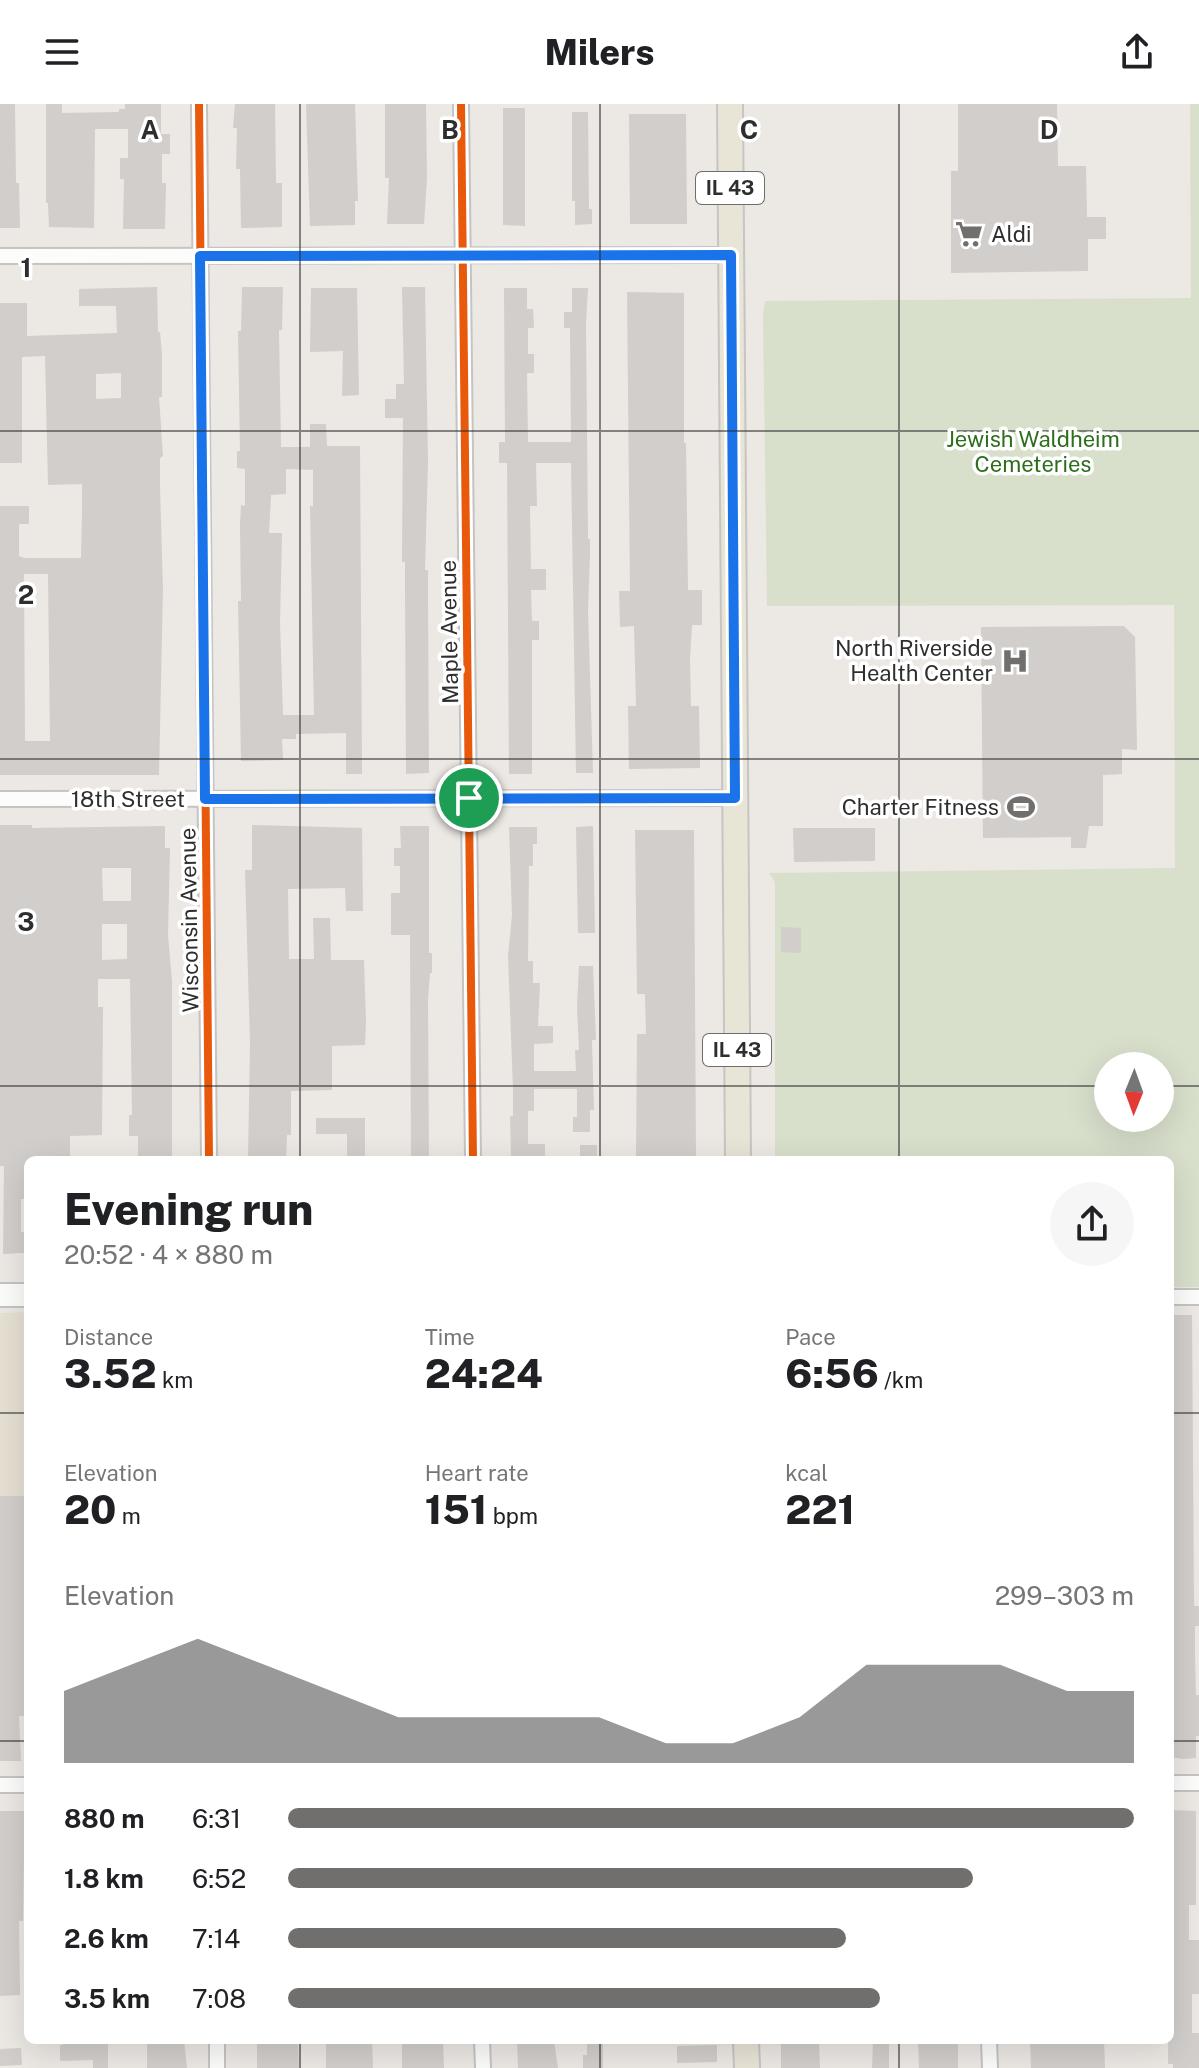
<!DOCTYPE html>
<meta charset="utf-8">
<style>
:root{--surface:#fff;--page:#f6f6f6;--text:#202124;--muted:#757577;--accent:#706f6e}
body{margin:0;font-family:"Public Sans",sans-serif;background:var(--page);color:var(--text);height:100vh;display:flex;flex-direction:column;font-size:30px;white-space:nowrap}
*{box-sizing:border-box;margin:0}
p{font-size:26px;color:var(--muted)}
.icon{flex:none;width:44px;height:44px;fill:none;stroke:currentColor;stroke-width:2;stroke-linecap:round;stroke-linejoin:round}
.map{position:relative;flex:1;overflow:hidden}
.panel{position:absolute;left:24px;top:1052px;width:1150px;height:888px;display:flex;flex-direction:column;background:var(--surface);border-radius:12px;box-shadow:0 8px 32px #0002}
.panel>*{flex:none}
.needle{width:52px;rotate:181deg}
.tools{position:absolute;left:1094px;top:948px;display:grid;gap:16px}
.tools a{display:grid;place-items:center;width:80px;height:80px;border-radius:50%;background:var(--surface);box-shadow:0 8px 32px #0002;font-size:40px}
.pin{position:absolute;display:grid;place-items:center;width:68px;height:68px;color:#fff;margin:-34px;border:4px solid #fff;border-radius:50%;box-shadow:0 2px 8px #0007}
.round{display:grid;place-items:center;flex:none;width:84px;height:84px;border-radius:42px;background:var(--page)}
.head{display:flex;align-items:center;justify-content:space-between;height:136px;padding:0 40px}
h1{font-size:44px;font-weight:800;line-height:60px}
.figures{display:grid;grid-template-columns:repeat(3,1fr);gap:12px;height:136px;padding:8px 40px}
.figures div{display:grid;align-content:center}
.figures b{font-size:40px;font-weight:800}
.figures small{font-size:22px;font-weight:400}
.figures p{font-size:22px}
.chart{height:224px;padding:16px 40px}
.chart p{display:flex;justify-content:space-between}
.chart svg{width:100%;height:144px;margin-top:8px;fill:var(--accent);opacity:.7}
ul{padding:0 40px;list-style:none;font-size:26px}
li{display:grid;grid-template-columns:128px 96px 1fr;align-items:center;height:60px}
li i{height:20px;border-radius:10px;background:var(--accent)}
header{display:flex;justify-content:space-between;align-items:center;height:104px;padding:0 40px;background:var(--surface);font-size:36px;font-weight:800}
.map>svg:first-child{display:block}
</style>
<header><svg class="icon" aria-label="menu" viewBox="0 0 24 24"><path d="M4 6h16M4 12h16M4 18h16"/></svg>Milers<svg class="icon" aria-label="share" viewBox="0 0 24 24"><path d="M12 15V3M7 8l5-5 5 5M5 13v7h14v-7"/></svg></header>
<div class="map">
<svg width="1199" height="1964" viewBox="0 0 1199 1964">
<rect width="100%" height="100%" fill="#ece8e4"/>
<!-- education -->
<path fill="#e6e0d3" d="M28,1208V1393H0V1209Z"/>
<!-- cemetery -->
<path fill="#d8e0cc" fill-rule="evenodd" d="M1190,0H1199V1183H1170V1056H775V778L769,769L1175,764L1174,501L767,502L763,211L765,197L1191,194ZM1108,962H1160V1014H1108Z"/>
<!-- building -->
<g fill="#d1cecb" fill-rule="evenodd">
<path d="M0,0H15L16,79H19L20,124H0Z"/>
<path d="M46,0H62V9L119,8V5H125V0H161V30H170V50H162V79H166L165,125H123L124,75H120V54H128V25H95L94,124L49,123L48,99H46Z"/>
<path d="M235,0H275L276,79H282V123L241,124L240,65H236L237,24H233Z"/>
<path d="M306,0H355L358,97H355V121L310,122Z"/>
<path d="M385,0H426L427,74L424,120H387L389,74H385Z"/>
<path d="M958,0H1057L1058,62H1086L1087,113H1106V135H1088V167L951,169V67H958Z"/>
<path d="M503,4H525V122L503,121Z"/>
<path d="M572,8H588L589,105H592V120L575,121V97H572Z"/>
<path d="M629,10H686L687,120H630Z"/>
<path d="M157,183L158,228H160L162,250V293H159L163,352L160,354V383L163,485L159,671H0V402H29V420H19V452L24,454H81L82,410V380L48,381L45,252L22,253V359H0V199H27V232L117,229L116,202H79V185ZM121,269V294L96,295V270ZM24,470H48L50,637H25Z"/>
<path d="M242,183H283L282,226H279L281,343H310V320H326L327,342H360L362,670H346V629L296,630V635H282L283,656L241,657L238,497H241L240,421L241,401L245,402V365L237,364V347H240L238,227H241ZM286,365L313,366V402H310L314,611H283L280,519L282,429H269L271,391L286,390Z"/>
<path d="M402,183H425L428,358L425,466H428V492L429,669L406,670L405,485V458H402L403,314H385V295H396V280H404Z"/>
<path d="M311,184H357L359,291L342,292L343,247L310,248Z"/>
<path d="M504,184H527V205H533L534,224H528V250H534V269H527L528,338H571L570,224H564V208H572V184H588L586,219L588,435H590V450L588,506L593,669H576L571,359H536L537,402H530L531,465H546V486H531L532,517H539V536H532V670H509L507,359H499V338H505Z"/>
<path d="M627,188L684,189V339H686L688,486H702V521H692L690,555L691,602H699L700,664L629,665L628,602H636L634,522L620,523L619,487H630Z"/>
<path d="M1124,522L1135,533L1137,646L1122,645V670L1103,671V722H1089L1086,744H1071V733L983,734L981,523Z"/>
<path d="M0,721H32V724L165,722V744H170L168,831L172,877V1056H138V1032H129V1011H132L130,875H98V903H103L102,1031L70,1032V1056H28V1095H21V1128H28V1149H21L3,1150L4,1062H0ZM102,764H131V797H103ZM102,820H127V855L102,856Z"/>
<path d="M252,721L362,724L363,807H346L345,784L288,785L289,855H314L313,814H330L331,856H364L366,918L365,941L332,942V986L291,987V1031H287L286,1056H248L250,939L245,766H252Z"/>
<path d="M400,722H429V849H432V869H430L428,896L429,1056H411L410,831H391V789H400V762H394V744H401Z"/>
<path d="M593,722L595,829H578L576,723Z"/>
<path d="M509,723H537V740H533V762H529L528,857H533V879H540L538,922H553V939L534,940V967H576L575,946H579L577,902L579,862H593L596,936H592L594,1006H590V1028H573V1013H577V985H534V1007H528V1040H545V1056H511L510,1012H513V985L508,852L512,811Z"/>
<path d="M793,724H875V757L794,758Z"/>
<path d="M635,726H694L696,1054H636L637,930H646L645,890H637Z"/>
<path d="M781,823L801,824V849L781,848Z"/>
<path d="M316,1014H365V1056H347V1030H316Z"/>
<rect x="580" y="1041" width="17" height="15"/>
<path d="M1170,1211H1192L1194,1502H1199V1522H1195V1551L1196,1591H1199V1632H1196V1654L1183,1655L1170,1653Z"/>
<path d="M0,1392H28V1612H19L21,1657H0Z"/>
<path d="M1170,1706L1196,1707V1801H1189V1836H1199V1890H1192V1929H1199V1964H1173V1960H1168Z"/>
<path d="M0,1707H28V1754H24L23,1817H19L20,1891L0,1892Z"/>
<path d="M63,1936H108V1964H93V1956L60,1957V1941H63Z"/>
<path d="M147,1936H184L187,1964H147Z"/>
<path d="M257,1936H298L299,1964H257Z"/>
<path d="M326,1936H372L373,1964H326Z"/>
<path d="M402,1936H443L444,1964H402Z"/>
<path d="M517,1936H554L558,1964H518Z"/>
<path d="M587,1936H603V1964H583V1951H587Z"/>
<path d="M781,1936H819L820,1964H781Z"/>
<path d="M873,1936H889V1964H872Z"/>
<path d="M918,1936H958V1964H919Z"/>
<path d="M1030,1936H1104L1105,1964H1031Z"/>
<path d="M717,1941V1958L677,1959V1942Z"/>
<path d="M21,1944L22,1961L0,1962V1945Z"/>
</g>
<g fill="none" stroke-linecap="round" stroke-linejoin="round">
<!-- street casing -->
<g stroke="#c5c4c5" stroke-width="18">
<g id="street">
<path d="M199,0L209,1056"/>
<path d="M461,0L473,1056"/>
<path d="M0,152L731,151"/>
<path d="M0,695L735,694"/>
<path d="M1170,1193H1199"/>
<path d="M1170,1679H1199"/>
<path d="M0,1681H28"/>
<path d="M217,1936V1964"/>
<path d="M482,1936L483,1964"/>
<path d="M989,1936L990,1964"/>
</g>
</g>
<!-- secondary casing -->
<g stroke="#c5c4c5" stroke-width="26">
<path id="secondary" d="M0,1191H28"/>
</g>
<!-- primary casing -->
<g stroke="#c6c5c4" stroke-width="28">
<g id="primary">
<path d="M730,0L738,1056"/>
<path d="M746,1936L747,1964"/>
</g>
</g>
<!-- street -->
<use href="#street" stroke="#fcfcfb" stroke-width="14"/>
<!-- secondary -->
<use href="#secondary" stroke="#fcfcfb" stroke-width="22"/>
<!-- primary -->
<use href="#primary" stroke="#e8e4d6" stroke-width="24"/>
<!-- cycleway casing -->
<g stroke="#fff" stroke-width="13">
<g id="cycleway">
<path d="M199,0L209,1056"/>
<path d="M461,0L473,1056"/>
</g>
</g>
<!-- cycleway -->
<use href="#cycleway" stroke="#e8590c" stroke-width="8"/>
</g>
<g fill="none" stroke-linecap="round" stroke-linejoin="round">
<!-- route casing -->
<g stroke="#fff" stroke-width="16">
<path id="route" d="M731,151L735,694L205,695L200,152Z"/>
</g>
<!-- route -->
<use href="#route" stroke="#1a73e8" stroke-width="10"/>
</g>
<!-- grid -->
<path fill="none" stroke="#2e2e2e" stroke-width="2" stroke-opacity="0.55" d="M300,0V1056M600,0V1056M899,0V1056M0,327H1199M0,655H1199M0,982H1108M1160,982H1199M0,1309H28M1170,1309H1199M0,1637H28M1170,1637H1199M300,1936V1964M600,1936V1964M899,1936V1964"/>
<!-- icons -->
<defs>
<g id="supermarket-bare" transform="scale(2.16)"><path d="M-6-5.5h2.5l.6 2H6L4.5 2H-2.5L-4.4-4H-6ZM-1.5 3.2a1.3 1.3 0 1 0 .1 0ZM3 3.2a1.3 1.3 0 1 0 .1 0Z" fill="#706f6e" stroke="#fff" stroke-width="2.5" paint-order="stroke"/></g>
<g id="hospital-bare" transform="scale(2.16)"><path d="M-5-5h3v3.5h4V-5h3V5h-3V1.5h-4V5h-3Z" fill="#706f6e" stroke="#fff" stroke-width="2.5" paint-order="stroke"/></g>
<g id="stadium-bare" transform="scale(2.16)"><path d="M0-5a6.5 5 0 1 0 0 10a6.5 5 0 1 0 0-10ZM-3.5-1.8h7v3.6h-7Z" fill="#706f6e" stroke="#fff" stroke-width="2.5" paint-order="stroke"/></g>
</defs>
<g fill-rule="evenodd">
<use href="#supermarket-bare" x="969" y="130"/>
<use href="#hospital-bare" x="1015" y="557"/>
<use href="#stadium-bare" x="1021" y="703"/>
</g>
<g text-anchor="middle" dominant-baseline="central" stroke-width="7" stroke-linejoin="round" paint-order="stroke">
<!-- shield labels -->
<g fill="#fff" stroke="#6d6d6d" stroke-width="2">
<rect x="696" y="68" width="68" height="32" rx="6"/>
<rect x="703" y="930" width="68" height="32" rx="6"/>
</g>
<g font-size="20" font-weight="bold" fill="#2e2e2e">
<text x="730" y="84">IL 43</text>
<text x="737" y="946">IL 43</text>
</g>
<!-- poi labels -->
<g font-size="22" fill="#2e2e2e" stroke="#fff" text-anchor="end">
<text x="991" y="130" text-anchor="start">Aldi</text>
<text x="993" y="544">North Riverside<tspan x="993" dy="25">Health Center</tspan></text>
<text x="999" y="703">Charter Fitness</text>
</g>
<!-- park labels -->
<g font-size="22" fill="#2c6e1b" stroke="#fff">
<text x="1033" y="335">Jewish Waldheim<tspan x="1033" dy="25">Cemeteries</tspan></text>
</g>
<!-- street labels -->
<g font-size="22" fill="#2e2e2e" stroke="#fff">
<text transform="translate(449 528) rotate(-91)">Maple Avenue</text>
<text x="128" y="695">18th Street</text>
<text transform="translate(189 816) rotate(-91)">Wisconsin Avenue</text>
</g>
</g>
<g font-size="26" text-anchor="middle" font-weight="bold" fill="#2e2e2e" stroke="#fff" stroke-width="7" stroke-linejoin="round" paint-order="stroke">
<text x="150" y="35">A</text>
<text x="450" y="35">B</text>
<text x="749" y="35">C</text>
<text x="1049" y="35">D</text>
<text x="26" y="173">1</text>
<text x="26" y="500">2</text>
<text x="26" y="827">3</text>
</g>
</svg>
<div class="tools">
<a><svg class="needle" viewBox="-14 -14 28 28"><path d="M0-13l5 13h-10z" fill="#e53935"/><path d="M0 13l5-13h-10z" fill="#757577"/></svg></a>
</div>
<div class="pin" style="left:469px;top:694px;background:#1e9e55"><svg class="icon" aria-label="arrive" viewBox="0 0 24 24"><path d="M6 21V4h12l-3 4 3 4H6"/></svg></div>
<section class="panel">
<div class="head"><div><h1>Evening run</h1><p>20:52 · 4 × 880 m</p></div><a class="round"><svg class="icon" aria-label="share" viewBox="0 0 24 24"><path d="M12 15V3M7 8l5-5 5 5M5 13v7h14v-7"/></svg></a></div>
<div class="figures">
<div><p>Distance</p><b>3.52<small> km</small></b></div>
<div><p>Time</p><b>24:24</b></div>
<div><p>Pace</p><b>6:56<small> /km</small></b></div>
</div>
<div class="figures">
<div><p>Elevation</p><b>20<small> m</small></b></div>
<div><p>Heart rate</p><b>151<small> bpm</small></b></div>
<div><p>kcal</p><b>221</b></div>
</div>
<div class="chart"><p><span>Elevation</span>299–303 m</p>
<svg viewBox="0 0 160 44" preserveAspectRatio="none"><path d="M0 44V22L10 14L20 6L30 14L40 22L50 30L60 30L70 30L80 30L90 38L100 38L110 30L120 14L130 14L140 14L150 22L160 22V44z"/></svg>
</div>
<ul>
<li><b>880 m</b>6:31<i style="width:100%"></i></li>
<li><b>1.8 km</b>6:52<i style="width:81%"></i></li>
<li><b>2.6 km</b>7:14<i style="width:66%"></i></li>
<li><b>3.5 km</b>7:08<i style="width:70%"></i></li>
</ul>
</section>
</div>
